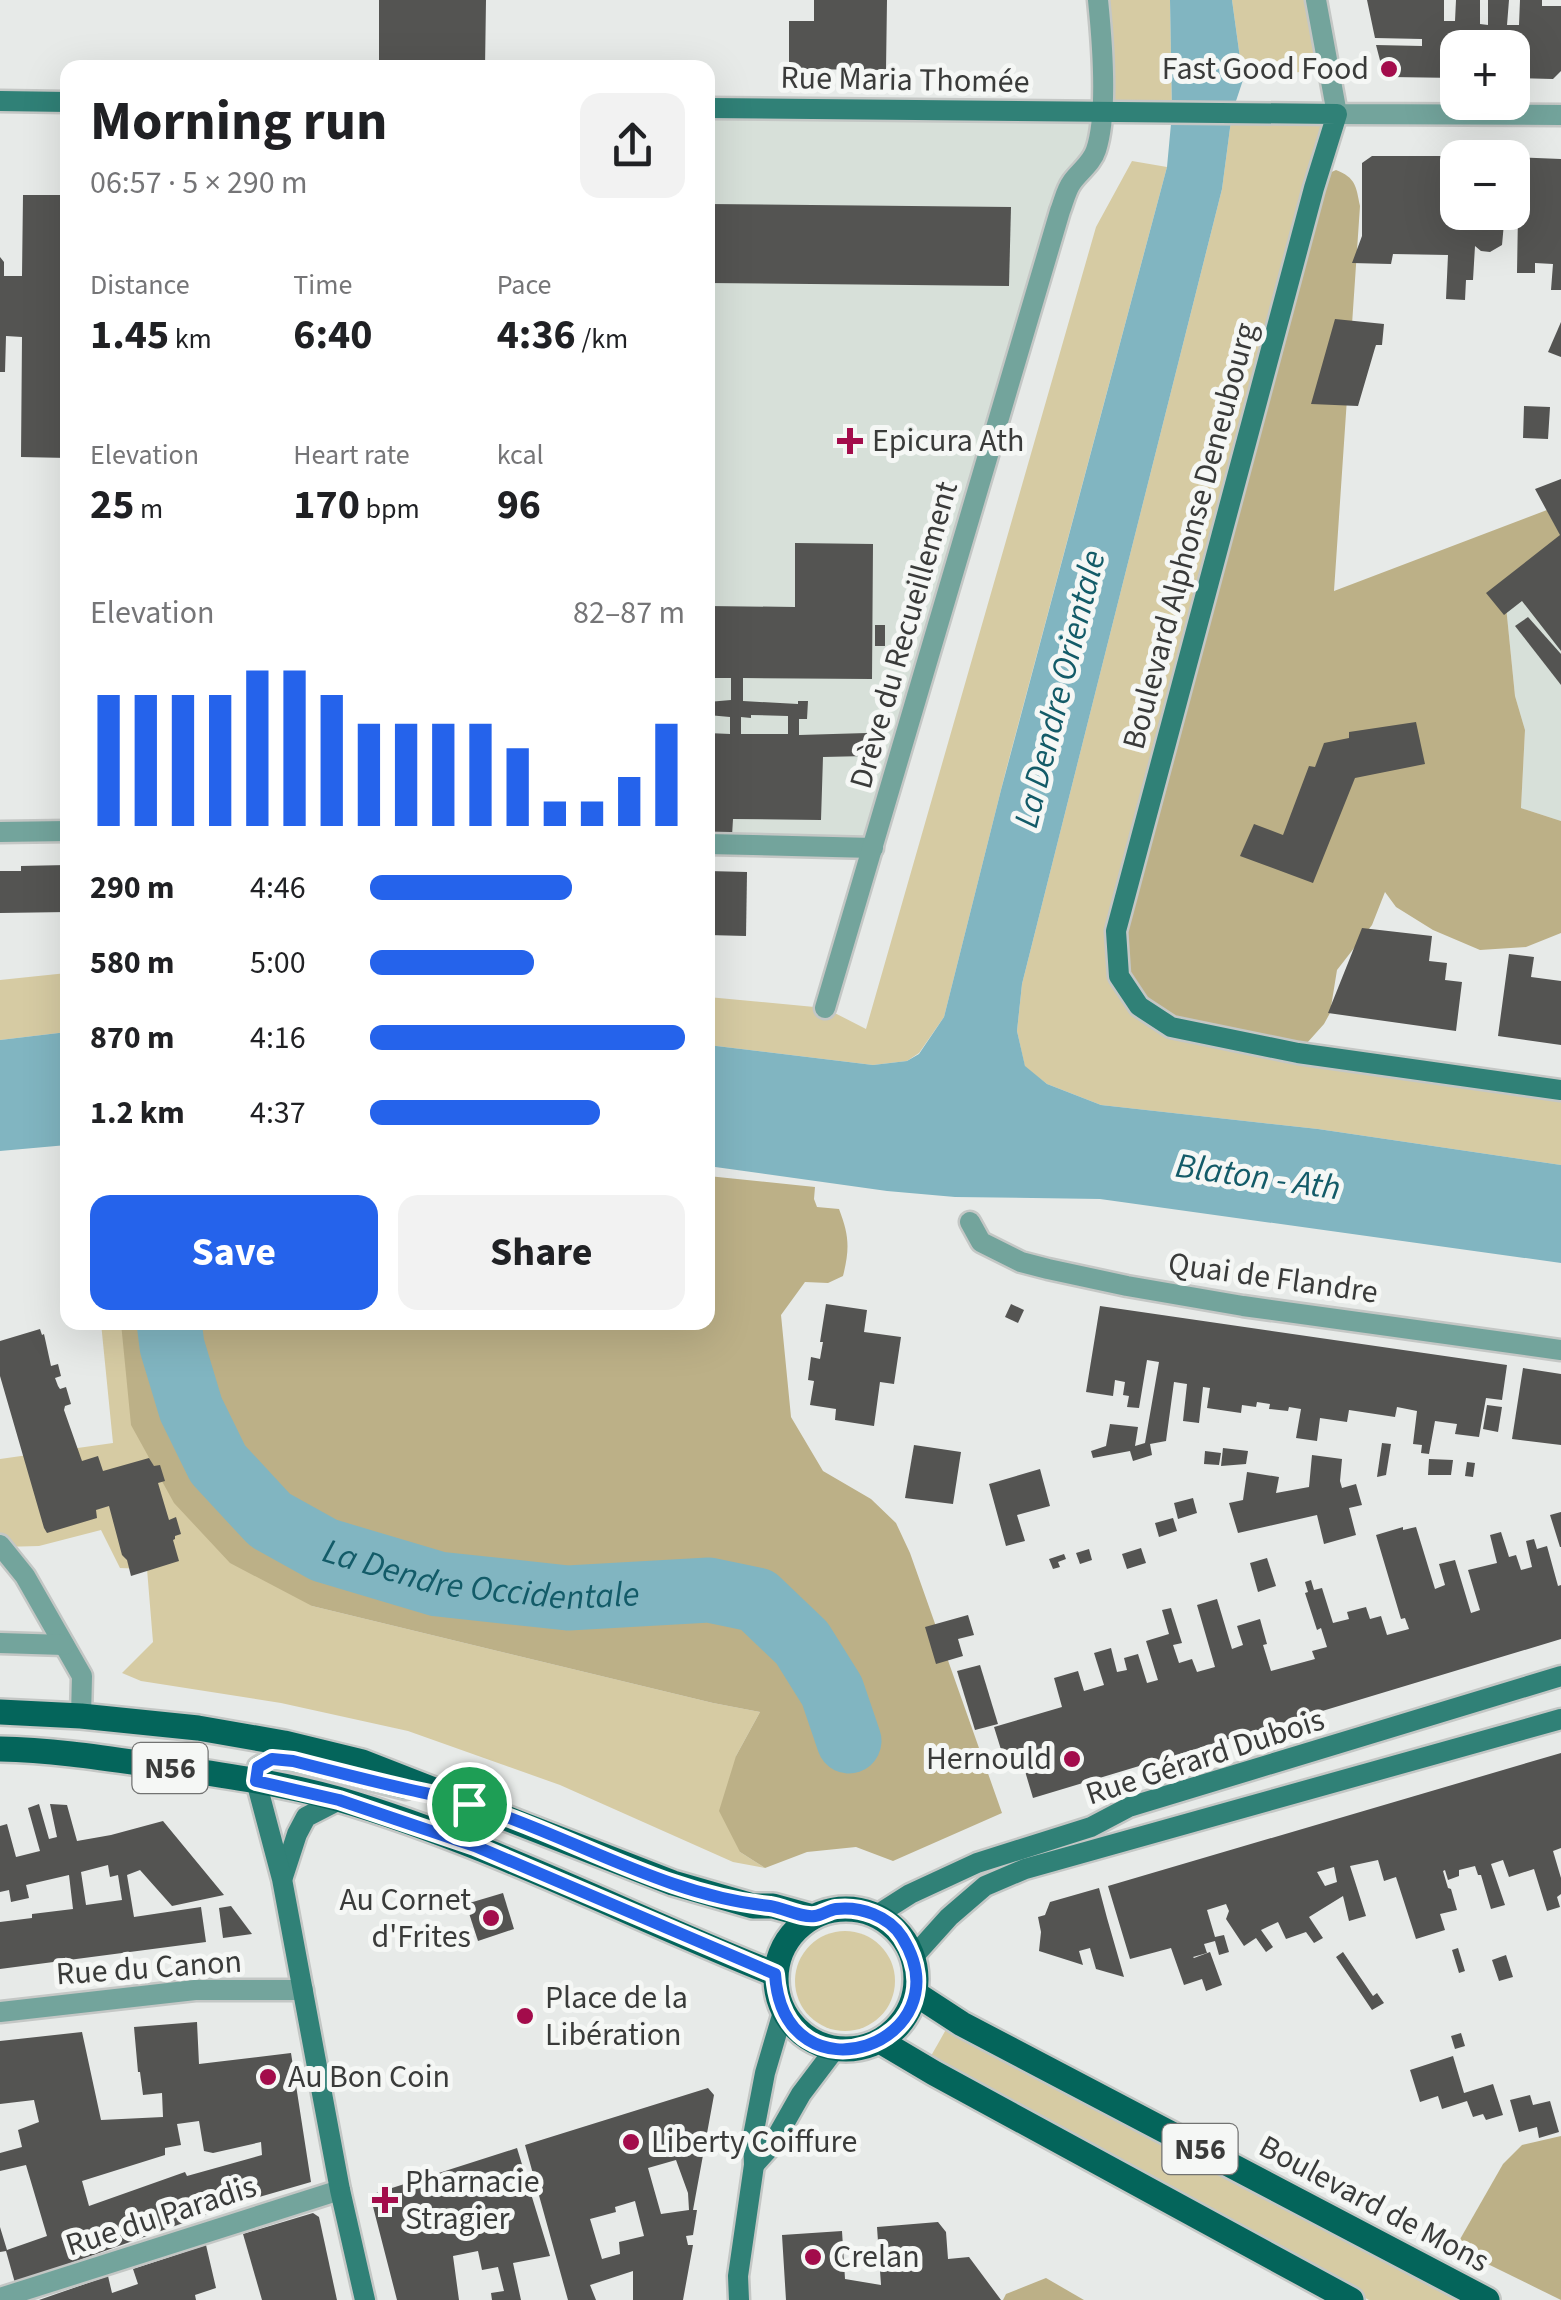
<!DOCTYPE html>
<meta charset="utf-8">
<style>
:root{--surface:#fff;--page:#f2f2f2;--text:#202124;--muted:#757577;--accent:#2563eb}
body{margin:0;font-family:"Source Sans 3",sans-serif;background:var(--page);color:var(--text);height:100vh;display:flex;flex-direction:column;font-size:38px;white-space:nowrap}
*{box-sizing:border-box;margin:0}
p{font-size:32px;color:var(--muted)}
.icon{flex:none;width:55px;height:55px;fill:none;stroke:currentColor;stroke-width:2;stroke-linecap:round;stroke-linejoin:round}
.map{position:relative;flex:1;overflow:hidden}
.details{position:absolute;left:60px;top:60px;width:655px;height:1270px;display:flex;flex-direction:column;background:var(--surface);border-radius:20px;box-shadow:0 10px 40px #0002}
.details>*{flex:none}
.tools{position:absolute;left:1440px;top:30px;display:grid;gap:20px}
.tools a{display:grid;place-items:center;width:90px;height:90px;border-radius:20px;background:var(--surface);box-shadow:0 10px 40px #0002;font-size:50px}
.pin{position:absolute;display:grid;place-items:center;width:85px;height:85px;color:#fff;margin:-42px;border:5px solid #fff;border-radius:50%;box-shadow:0 2px 10px #0007}
.round{display:grid;place-items:center;flex:none;width:105px;height:105px;border-radius:20px;background:var(--page)}
.headline{display:flex;align-items:center;justify-content:space-between;height:170px;padding:0 30px}
h1{font-size:55px;font-weight:700;line-height:75px}
.metrics{display:grid;grid-template-columns:repeat(3,1fr);gap:15px;height:170px;padding:10px 30px}
.metrics div{display:grid;align-content:center}
.metrics b{font-size:42px;font-weight:700}
.metrics small{font-size:28px;font-weight:400}
.metrics p{font-size:28px}
.chart{height:280px;padding:20px 30px}
.chart p{display:flex;justify-content:space-between}
.chart svg{width:100%;height:180px;margin-top:10px;stroke:var(--accent);stroke-width:6}
.primary-button{display:flex;gap:20px;margin-top:auto;padding:20px 30px}
.primary-button a{flex:1;height:115px;border-radius:20px;background:var(--accent);color:#fff;font-size:40px;font-weight:700;line-height:115px;text-align:center}
.primary-button a+a{background:var(--page);color:var(--text)}
ul{padding:0 30px;list-style:none;font-size:32px}
li{display:grid;grid-template-columns:160px 120px 1fr;align-items:center;height:75px}
li i{height:25px;border-radius:12px;background:var(--accent)}
.map>svg:first-child{display:block}
</style>
<div class="map">
<svg width="1561" height="2300" viewBox="0 0 1561 2300">
<rect width="100%" height="100%" fill="#e7eae8"/>
<!-- built -->
<g fill="#d7e0d9">
<path d="M708,108L1102,112L1097,149L1069,185L873,848L708,844Z"/>
<path d="M1561,538V821L1521,808L1525,730L1515,696L1505,596Z"/>
</g>
<!-- green -->
<g fill="#d6cba3">
<path d="M1098,0H1170L1172,113L1102,112Z"/>
<path d="M1232,0H1306L1317,55L1306,71L1243,80Z"/>
<path d="M1232,113L1333,115L1171,1027L1561,1090V1165L1318,1129L1101,1105L1047,1084L1025,1067L1017,1031L1022,984L1222,189Z"/>
<path d="M1132,161L1167,167L1005,774L944,1017L919,1053L907,1061L873,1065L708,1045V997L825,1008L866,1029L1096,227Z"/>
<path d="M67,973V1032L0,1040V980Z"/>
<path d="M101,1323H123L312,1606L713,1703L760,1712L736,1756L740,1852L765,1868L733,1862L560,1785L408,1731L281,1703L141,1681L122,1673L153,1642L147,1569L120,1568L101,1530L39,1546L2,1547L0,1545V1459L113,1443Z"/>
<circle cx="845" cy="1981" r="50"/>
<path d="M948,2026L1458,2300H1369L931,2056Z"/>
</g>
<!-- forest -->
<g fill="#bcb087">
<path d="M1336,170C1356,178 1356,186 1360,206L1334,591L1547,510L1561,536L1505,596L1515,696L1525,730L1521,808L1561,821V933L1526,947L1480,950L1433,930L1396,907L1385,892L1372,925L1337,970L1330,1013L1324,1024L1298,1053L1171,1027L1119,976L1116,931L1325,175Z"/>
<path d="M708,1176L815,1187L814,1199L817,1207L839,1209C849,1235 850,1248 843,1276L828,1283L805,1282L781,1315L791,1417L823,1471L871,1499L896,1523L910,1553L1002,1813L893,1861L856,1847L807,1852L765,1868L740,1852L719,1811L736,1756L760,1712L713,1703L312,1606L230,1563L174,1503L131,1425L121,1323L708,1322Z"/>
<path d="M1561,2136V2300L1455,2248L1503,2164L1522,2145Z"/>
<path d="M1046,2278L1084,2300H1003L1006,2294Z"/>
</g>
<!-- water -->
<g fill="#81b5c1">
<path d="M1170,0H1232L1243,80L1232,113L1222,189L1022,984L1017,1031L1025,1066L1047,1084L1101,1105L1318,1129L1561,1165V1263L1100,1199L955,1197L887,1191L708,1166V1045L873,1065L907,1061L919,1054L944,1017L1001,790L1167,167L1172,113Z"/>
<path d="M67,1032V1145L0,1151V1040Z"/>
</g>
<g fill="none" stroke-linecap="round" stroke-linejoin="round">
<!-- river -->
<path stroke="#81b5c1" stroke-width="65" id="s1" d="M169,1322L172,1346L191,1409L218,1464L270,1520L324,1550L438,1584L568,1598L709,1590L757,1600L802,1643L832,1691L849,1741"/>
</g>
<!-- building -->
<g fill="#545452" fill-rule="evenodd">
<path d="M379,0H486L485,68L402,67V66L379,65Z"/>
<path d="M814,0H887L886,70L789,69V21H814Z"/>
<path d="M1367,0H1444V21H1455L1456,0H1480V24L1488,25V0H1509L1507,25H1519L1520,0H1542V6H1561V71L1553,79L1512,78V48H1458V78L1391,77L1382,68L1376,45L1422,46V39L1375,38Z"/>
<path d="M1372,156H1458V212H1505L1502,245L1490,252L1481,251L1475,246L1473,280H1466L1465,300L1446,299L1448,255L1393,254L1391,264L1352,263L1362,236V163Z"/>
<path d="M1512,157L1561,159V290H1551L1553,264L1535,263V273H1517L1518,214H1512Z"/>
<path d="M23,195H68V458L21,457L22,337L6,336L5,372H0V257L4,262V276H22Z"/>
<path d="M708,204L1011,207L1009,286L708,283Z"/>
<path d="M1335,319L1384,324L1382,345H1376L1375,348L1358,406L1311,404Z"/>
<path d="M1561,322V357L1548,352Z"/>
<path d="M1524,406L1550,407L1548,439L1523,438Z"/>
<path d="M1561,479V651L1522,601L1504,615L1486,593L1560,535L1535,489Z"/>
<path d="M795,543L873,544L872,679L743,678V701L798,704V701H808L807,719H799V735L867,733L866,756L823,757L821,820L733,819L732,836L708,835V733L730,734V717L708,715V702L731,700V678H708V606L795,607ZM751,715L788,716V734H741V717L751,718Z"/>
<path d="M1528,617L1561,654V685L1515,626Z"/>
<rect x="875" y="625" width="10" height="21"/>
<path d="M1416,722L1425,764L1355,778L1313,883L1240,856L1254,824L1283,835L1309,766L1315,767L1324,743L1349,738V732Z"/>
<path d="M66,865L68,912L0,913V871H21V866Z"/>
<path d="M708,871L747,872L746,936L708,935Z"/>
<path d="M1362,928L1432,936L1429,961L1447,963L1445,980L1462,982L1456,1031L1328,1013Z"/>
<path d="M1509,954L1534,957L1531,977L1561,981V1045L1498,1036Z"/>
<path d="M826,1304L867,1310L864,1332L901,1337L894,1384L880,1382L874,1426L835,1420L836,1409L810,1405L814,1381L808,1380L811,1357L820,1359L823,1342H820Z"/>
<path d="M1011,1304L1024,1310L1018,1323L1005,1317Z"/>
<path d="M1100,1306L1507,1365L1502,1400L1486,1398L1479,1437L1455,1434L1457,1424L1435,1421L1429,1454L1421,1453L1422,1445L1413,1444L1417,1411L1397,1407L1395,1417L1349,1410L1347,1422L1320,1418L1317,1441L1296,1438L1301,1409L1289,1407L1288,1411L1269,1409L1270,1404L1257,1402L1256,1407L1242,1405L1241,1413L1207,1408L1210,1388L1203,1387L1199,1423L1183,1421L1187,1384L1174,1382L1166,1441L1150,1444L1152,1455L1133,1461L1130,1451L1093,1458L1091,1451L1106,1446L1110,1424L1138,1427L1135,1446L1145,1443L1159,1362L1147,1360L1139,1408L1127,1407L1129,1396L1123,1395L1125,1382L1115,1380L1113,1396L1086,1392Z"/>
<path d="M40,1329L42,1335L44,1334L51,1366L58,1364L61,1376L55,1378L58,1386L60,1389L66,1387L71,1404L65,1406L64,1410L82,1461L98,1456L103,1471L149,1458L154,1466L160,1465L165,1481L158,1483L169,1520L176,1517L181,1534L175,1536V1539L173,1540L179,1561L131,1576L127,1560L122,1555L109,1506L96,1510L97,1518L47,1533L44,1528L0,1376V1341Z"/>
<path d="M1523,1368L1561,1374V1445L1512,1439Z"/>
<path d="M1487,1405L1502,1407L1498,1432L1483,1429Z"/>
<path d="M1382,1443L1391,1444L1386,1475L1377,1477Z"/>
<path d="M914,1445L961,1452L953,1504L905,1498Z"/>
<path d="M1223,1448L1248,1451L1246,1464L1221,1466Z"/>
<path d="M1205,1451L1221,1453L1219,1465L1204,1464Z"/>
<path d="M1312,1455L1342,1459L1340,1481L1342,1488L1356,1484L1362,1505L1349,1508L1356,1535L1324,1544L1317,1515L1238,1533L1229,1503L1243,1500L1247,1472L1279,1477L1276,1493L1309,1487Z"/>
<path d="M1429,1459L1453,1460L1451,1475H1428Z"/>
<path d="M1467,1462L1475,1463L1473,1477L1465,1476Z"/>
<path d="M1040,1469L1050,1506L1017,1515L1025,1541L1006,1546L989,1484Z"/>
<path d="M1193,1498L1197,1513L1178,1519L1174,1503Z"/>
<path d="M1561,1512V1547H1560L1550,1515Z"/>
<path d="M1173,1518L1177,1531L1159,1537L1155,1523Z"/>
<path d="M1403,1527V1530L1416,1527L1435,1589L1445,1585L1439,1564L1455,1560L1471,1613L1480,1610L1468,1570L1497,1563L1490,1535L1501,1532L1509,1557L1516,1555L1521,1570L1532,1567L1526,1541L1534,1539L1537,1549L1547,1546L1558,1586L1561,1585V1639L1033,1798L1019,1751L1003,1756L994,1727L1062,1707L1054,1678L1078,1671L1084,1691L1104,1685L1094,1653L1111,1648L1117,1672L1127,1670L1124,1658L1138,1654L1147,1683L1158,1680L1146,1641L1169,1634L1162,1610L1171,1608L1182,1643L1173,1645L1179,1663L1192,1659L1197,1672L1215,1667L1197,1605L1217,1599L1232,1649L1243,1645L1237,1626L1260,1619L1267,1644L1263,1645L1271,1671L1315,1659L1312,1651L1327,1647L1321,1628L1317,1630L1305,1593L1308,1592L1305,1582L1311,1580L1314,1590L1322,1588L1333,1623L1349,1619L1347,1612L1366,1607L1370,1619L1381,1616L1387,1635L1409,1629L1405,1618L1401,1619L1376,1535Z"/>
<path d="M1141,1548L1146,1563L1127,1569L1122,1554Z"/>
<path d="M1089,1549L1092,1560L1080,1564L1076,1553Z"/>
<path d="M1064,1554L1066,1559L1058,1562L1060,1567L1053,1569L1049,1559Z"/>
<path d="M1267,1558L1276,1586L1258,1592L1250,1563Z"/>
<path d="M968,1615L974,1635L958,1639L963,1656L936,1664L925,1627Z"/>
<path d="M980,1665L998,1724L975,1730L957,1671Z"/>
<path d="M1561,1753V1848L1553,1851L1561,1878V1894L1557,1897L1560,1907L1547,1911L1534,1869L1509,1877L1503,1860L1491,1864L1505,1905L1491,1909L1481,1875H1478L1475,1866L1459,1870V1876L1448,1880L1445,1870L1443,1871L1448,1888L1451,1889L1457,1910L1440,1914L1445,1930L1416,1939L1396,1877L1384,1881L1378,1860L1350,1866L1366,1916L1349,1921L1343,1896L1309,1917L1323,1938L1314,1943L1306,1932L1286,1939L1278,1922L1261,1930L1273,1947L1266,1952L1256,1938L1244,1946L1226,1919L1229,1911L1226,1904L1207,1910L1215,1937L1224,1935L1229,1952L1219,1955L1215,1941L1204,1944L1207,1953L1193,1957L1194,1958L1210,1952L1222,1985L1206,1991L1202,1979L1184,1985L1171,1948L1130,1959L1108,1886ZM1334,1867L1337,1882L1325,1886L1317,1872Z"/>
<path d="M39,1804L49,1839L57,1837L50,1804L67,1805L77,1841L111,1835L163,1821L224,1895L172,1906L140,1870L127,1875L134,1917L201,1907L206,1942L0,1969V1922L32,1918V1914L73,1909L69,1875L26,1885L29,1898L11,1902L9,1890L0,1892V1826L7,1824L16,1857L40,1851L28,1808ZM108,1865L110,1877L118,1875L122,1900L86,1905L81,1872Z"/>
<path d="M1099,1888L1107,1918L1124,1977L1096,1969L1090,1948L1079,1951L1083,1965L1039,1951L1041,1932L1038,1917L1045,1915L1050,1902Z"/>
<path d="M503,1893L514,1929L478,1941L466,1904Z"/>
<path d="M231,1906L252,1934L223,1938L219,1908Z"/>
<path d="M1458,1948L1465,1971L1459,1973L1452,1950Z"/>
<path d="M1343,1952L1373,1996L1377,1993L1384,2003L1372,2010L1336,1957Z"/>
<path d="M1506,1955L1513,1977L1499,1981L1492,1960Z"/>
<path d="M197,2022L199,2064L291,2053L311,2182L242,2202L15,2283L6,2251L0,2252V2227L7,2250L47,2236L26,2165L0,2171V2153L22,2147L18,2130L39,2122L34,2100L0,2104V2041L82,2032L101,2120L163,2117L162,2093L143,2095L140,2072H138L134,2027ZM199,2121L204,2151L213,2153L261,2142L262,2155L187,2176L185,2172L89,2206L82,2181L165,2155V2148L181,2145L177,2124Z"/>
<path d="M1461,2033L1465,2046L1455,2049L1451,2036Z"/>
<path d="M1453,2056L1464,2093L1493,2084L1503,2115L1486,2120L1483,2114L1473,2117L1467,2101L1442,2109L1438,2096L1420,2102L1410,2070Z"/>
<path d="M708,2088L714,2095L693,2210H697L693,2235L686,2236L688,2245H693L683,2300H633V2271L590,2285L596,2300H568L525,2145ZM676,2160L688,2193L689,2210L661,2214L648,2168ZM635,2201L644,2236L619,2242L620,2254L602,2259L590,2219L616,2212L615,2207Z"/>
<path d="M1530,2095L1533,2105L1550,2101L1559,2132L1539,2138L1537,2127L1519,2132L1510,2100Z"/>
<path d="M517,2148L550,2256L513,2263L521,2300H492L491,2293L504,2291L498,2267L482,2270L478,2251L453,2256L459,2300H397L370,2195Z"/>
<path d="M313,2213L319,2217L337,2300H262L243,2234Z"/>
<path d="M938,2222L946,2232L948,2259L969,2257L1001,2300H786L782,2235L842,2231L845,2279L881,2285L877,2227Z"/>
<path d="M206,2245L216,2288L195,2295L196,2300H39L108,2276L112,2293L138,2284L133,2269Z"/>
</g>
<g fill="none" stroke-linecap="round" stroke-linejoin="round">
<!-- street casing -->
<g stroke="#c4c7c5" stroke-width="25">
<g id="street">
<path d="M1316,0L1337,114L1561,115"/>
<path d="M0,832L68,831"/>
<path d="M708,844L873,848"/>
<path d="M825,1008L1060,211C1064,201 1066,190 1072,182C1080,171 1092,163 1096,150C1108,114 1102,39 1098,0"/>
<path d="M970,1222L981,1242L1021,1262L1048,1269L1127,1286L1243,1306L1561,1350"/>
<path d="M0,1545L25,1576L82,1676L81,1716"/>
<path d="M0,1643L64,1645"/>
<path d="M0,2012L195,1990H303"/>
<path d="M0,2298L340,2190"/>
</g>
</g>
<!-- secondary casing -->
<g stroke="#c4c7c5" stroke-width="25">
<g id="secondary">
<path d="M0,101L68,102"/>
<path d="M708,108L1337,114L1314,188L1116,931L1119,976L1139,1006L1171,1027L1298,1053L1561,1090"/>
<path d="M283,1877L297,1834L306,1817L339,1800"/>
<path d="M877,1915L910,1894L977,1863L1091,1827L1129,1807L1561,1676"/>
<path d="M913,1957L949,1917L985,1886L1025,1869L1561,1719"/>
<path d="M754,2165L772,2145L801,2094L835,2049"/>
<path d="M365,2300L340,2190L282,1879L256,1781L258,1767L272,1759L293,1761L406,1789"/>
<path d="M739,2300L738,2276L754,2165L753,2136L765,2073L783,2012"/>
</g>
</g>
<!-- primary casing -->
<g stroke="#c4c7c5" stroke-width="30">
<g id="primary">
<path d="M0,1712L81,1716L198,1728L284,1743L362,1762L673,1883L753,1906H773L813,1917"/>
<path d="M0,1749C58,1750 116,1760 174,1768C229,1776 284,1784 338,1799C489,1843 629,1916 775,1974"/>
<circle cx="846" cy="1979" r="70"/>
<path d="M916,1994L962,2024L1487,2300"/>
<path d="M880,2041L934,2073L1351,2300"/>
</g>
</g>
<!-- street -->
<use href="#street" stroke="#73a49c" stroke-width="20"/>
<!-- secondary -->
<use href="#secondary" stroke="#308177" stroke-width="20"/>
<!-- primary -->
<use href="#primary" stroke="#04655b" stroke-width="25"/>
</g>
<g fill="none" stroke-linecap="round" stroke-linejoin="round">
<!-- route casing -->
<g stroke="#fff" stroke-width="20">
<path id="route" d="M272,1759L293,1761C332,1771 371,1781 411,1790C430,1794 451,1798 470,1804C570,1835 665,1896 770,1906C784,1908 801,1918 815,1916C822,1915 829,1910 836,1909C860,1906 889,1916 902,1937C968,2043 784,2108 775,1974L475,1846L339,1800L256,1781L258,1767Z"/>
</g>
<!-- route -->
<use href="#route" stroke="#2563eb" stroke-width="12"/>
</g>
<!-- markers -->
<g fill="#a30c4b" stroke="#f5f7f5" stroke-width="4">
<circle cx="1389" cy="69" r="10"/>
<path d="M845 426h10v10h10v10h-10v10h-10v-10h-10v-10h10z"/>
<circle cx="1072" cy="1759" r="10"/>
<circle cx="491" cy="1918" r="10"/>
<circle cx="525" cy="2016" r="10"/>
<circle cx="268" cy="2077" r="10"/>
<circle cx="631" cy="2142" r="10"/>
<path d="M380 2185h10v10h10v10h-10v10h-10v-10h-10v-10h10z"/>
<circle cx="813" cy="2257" r="10"/>
</g>
<g text-anchor="middle" dominant-baseline="central" stroke-width="10" stroke-linejoin="round" paint-order="stroke">
<!-- shield labels -->
<g fill="#f5f7f5" stroke="#727372" stroke-width="2.5">
<rect x="132.5" y="1743" width="75" height="50" rx="8"/>
<rect x="1162.5" y="2124" width="75" height="50" rx="8"/>
</g>
<g font-size="30" font-weight="bold" fill="#3a3b3a">
<text x="170" y="1768">N56</text>
<text x="1200" y="2149">N56</text>
</g>
<!-- poi labels -->
<g font-size="32" fill="#3a3b3a" stroke="#f5f7f5" text-anchor="start">
<text x="1369" y="69" text-anchor="end">Fast Good Food</text>
<text x="872" y="441">Epicura Ath</text>
<text x="1052" y="1759" text-anchor="end">Hernould</text>
<text x="471" y="1900" text-anchor="end">Au Cornet<tspan x="471" dy="37">d'Frites</tspan></text>
<text x="545" y="1998">Place de la<tspan x="545" dy="37">Libération</tspan></text>
<text x="288" y="2077">Au Bon Coin</text>
<text x="651" y="2142">Liberty Coiffure</text>
<text x="405" y="2182">Pharnacie<tspan x="405" dy="37">Stragier</tspan></text>
<text x="833" y="2257">Crelan</text>
</g>
<!-- street labels -->
<g font-size="32" fill="#3a3b3a" stroke="#f5f7f5">
<text transform="translate(905 80) rotate(1)">Rue Maria Thomée</text>
<text transform="translate(1190 536) rotate(-75)">Boulevard Alphonse Deneubourg</text>
<text transform="translate(904 635) rotate(-74)">Drève du Recueillement</text>
<text transform="translate(1273 1278) rotate(8)">Quai de Flandre</text>
<text transform="translate(1205 1757) rotate(-18)">Rue Gérard Dubois</text>
<text transform="translate(149 1968) rotate(-4)">Rue du Canon</text>
<text transform="translate(1374 2204) rotate(28)">Boulevard de Mons</text>
<text transform="translate(161 2216) rotate(-18)">Rue du Paradis</text>
</g>
<!-- water labels -->
<g font-size="35" font-style="italic" fill="#135b68" stroke="#f5f7f5">
<text transform="translate(1060 689) rotate(-76)">La Dendre Orientale</text>
<text transform="translate(1258 1177) rotate(8)">Blaton - Ath</text>
<text stroke="none"><textPath href="#s1" startOffset="450">La Dendre Occidentale</textPath></text>
</g>
</g>
</svg>
<div class="tools">
<a>+</a>
<a>−</a>
</div>
<div class="pin" style="left:469px;top:1804px;background:#1e9e55"><svg class="icon" aria-label="arrive" viewBox="0 0 24 24"><path d="M6 21V4h12l-3 4 3 4H6"/></svg></div>
<section class="details">
<div class="headline"><div><h1>Morning run</h1><p>06:57 · 5 × 290 m</p></div><a class="round"><svg class="icon" aria-label="share" viewBox="0 0 24 24"><path d="M12 15V3M7 8l5-5 5 5M5 13v7h14v-7"/></svg></a></div>
<div class="metrics">
<div><p>Distance</p><b>1.45<small> km</small></b></div>
<div><p>Time</p><b>6:40</b></div>
<div><p>Pace</p><b>4:36<small> /km</small></b></div>
</div>
<div class="metrics">
<div><p>Elevation</p><b>25<small> m</small></b></div>
<div><p>Heart rate</p><b>170<small> bpm</small></b></div>
<div><p>kcal</p><b>96</b></div>
</div>
<div class="chart"><p><span>Elevation</span>82–87 m</p>
<svg viewBox="0 0 160 44" preserveAspectRatio="none"><path d="M5 44V12M15 44V12M25 44V12M35 44V12M45 44V6M55 44V6M65 44V12M75 44V19M85 44V19M95 44V19M105 44V19M115 44V25M125 44V38M135 44V38M145 44V32M155 44V19"/></svg>
</div>
<ul>
<li><b>290 m</b>4:46<i style="width:64%"></i></li>
<li><b>580 m</b>5:00<i style="width:52%"></i></li>
<li><b>870 m</b>4:16<i style="width:100%"></i></li>
<li><b>1.2 km</b>4:37<i style="width:73%"></i></li>
</ul>
<div class="primary-button"><a>Save</a><a>Share</a></div>
</section>
</div>
